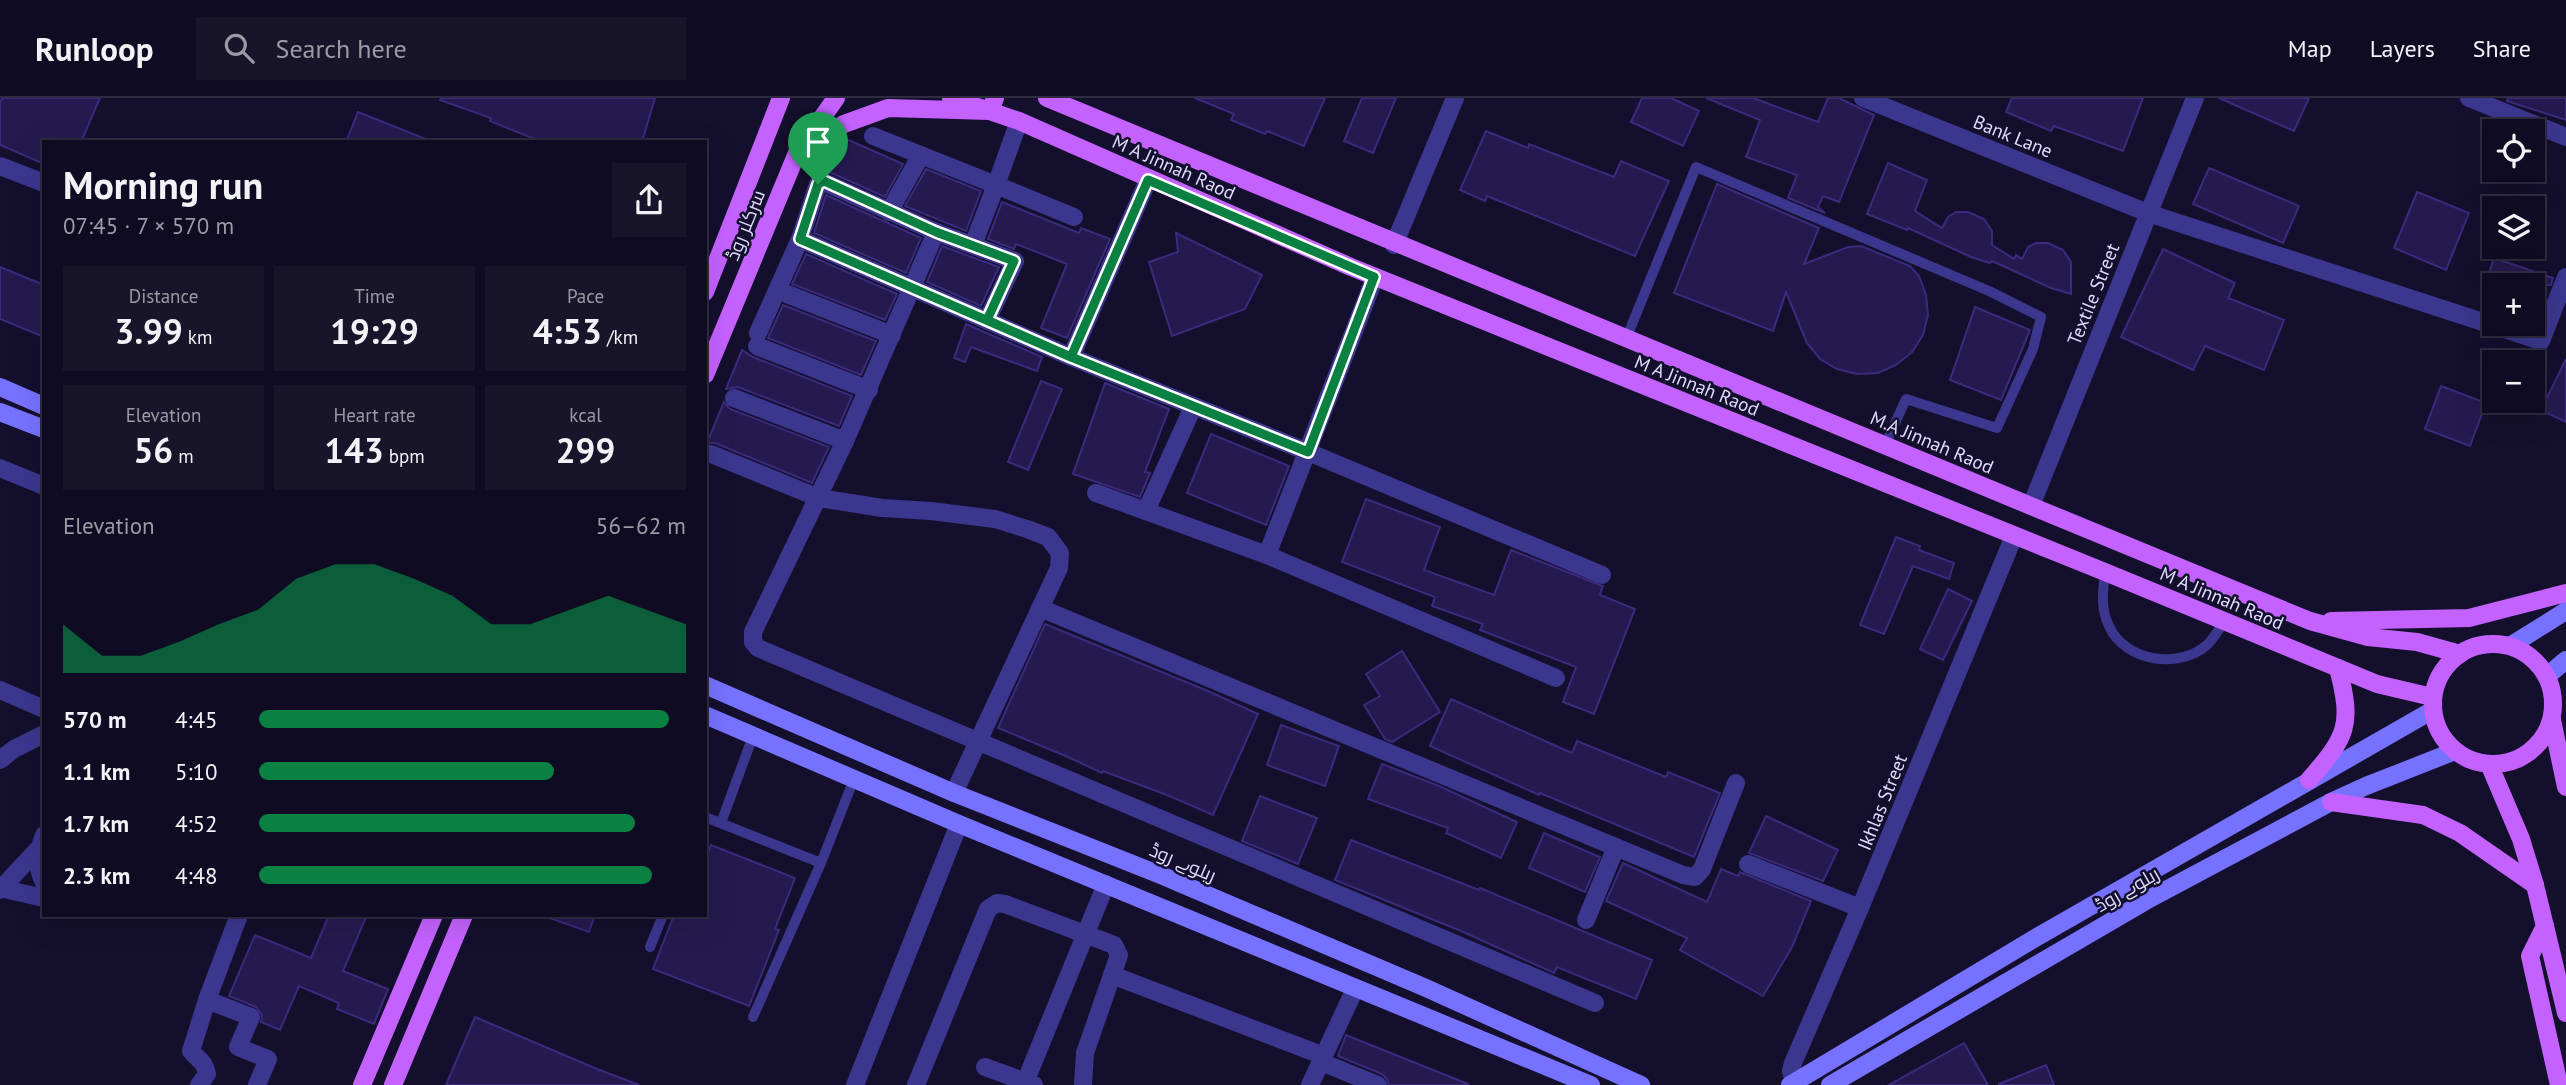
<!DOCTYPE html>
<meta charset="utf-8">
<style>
:root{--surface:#0f0b22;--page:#18142a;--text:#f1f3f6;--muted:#9b9ba5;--line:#2f2b40;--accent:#0b8043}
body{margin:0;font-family:"PT Sans",Cairo,sans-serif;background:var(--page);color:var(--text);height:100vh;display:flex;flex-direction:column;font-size:26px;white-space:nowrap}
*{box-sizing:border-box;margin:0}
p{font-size:23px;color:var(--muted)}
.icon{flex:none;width:38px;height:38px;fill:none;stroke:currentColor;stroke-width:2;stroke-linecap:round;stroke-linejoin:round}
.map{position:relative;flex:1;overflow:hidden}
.details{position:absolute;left:42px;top:42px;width:665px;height:777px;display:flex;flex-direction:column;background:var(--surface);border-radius:0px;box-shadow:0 7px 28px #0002,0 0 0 2px var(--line)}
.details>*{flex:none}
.fabs{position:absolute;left:2482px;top:21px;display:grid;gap:14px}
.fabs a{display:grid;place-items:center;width:63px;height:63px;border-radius:0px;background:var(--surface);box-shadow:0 7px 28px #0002,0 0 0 2px var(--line);font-size:35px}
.pin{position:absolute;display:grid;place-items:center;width:60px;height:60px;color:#fff;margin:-72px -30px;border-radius:50% 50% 50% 0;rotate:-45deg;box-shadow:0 0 7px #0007}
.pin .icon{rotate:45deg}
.round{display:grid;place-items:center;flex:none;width:74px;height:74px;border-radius:0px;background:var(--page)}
.headline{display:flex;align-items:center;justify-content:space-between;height:119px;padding:0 21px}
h1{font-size:38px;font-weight:600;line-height:52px}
.figures{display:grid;grid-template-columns:repeat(3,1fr);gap:10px;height:119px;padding:7px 21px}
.figures div{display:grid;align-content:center;border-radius:0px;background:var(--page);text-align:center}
.figures b{font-size:35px;font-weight:600}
.figures small{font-size:19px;font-weight:400}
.figures p{font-size:19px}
.chart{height:196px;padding:14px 21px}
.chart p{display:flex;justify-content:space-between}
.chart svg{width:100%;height:126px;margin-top:7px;fill:var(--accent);opacity:.7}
ul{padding:0 21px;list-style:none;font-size:23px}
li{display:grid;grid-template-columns:112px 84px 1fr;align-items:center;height:52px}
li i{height:18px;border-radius:9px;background:var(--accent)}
header{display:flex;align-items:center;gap:42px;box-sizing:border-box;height:98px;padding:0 35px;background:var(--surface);border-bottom:2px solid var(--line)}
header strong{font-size:33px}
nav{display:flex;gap:38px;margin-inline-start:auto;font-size:24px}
.search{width:490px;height:63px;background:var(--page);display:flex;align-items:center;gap:18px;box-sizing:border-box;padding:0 24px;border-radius:0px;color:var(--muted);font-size:26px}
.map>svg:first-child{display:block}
</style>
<header>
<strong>Runloop</strong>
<div class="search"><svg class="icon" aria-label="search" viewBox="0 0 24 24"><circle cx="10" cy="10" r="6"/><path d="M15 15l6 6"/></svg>Search here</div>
<nav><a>Map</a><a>Layers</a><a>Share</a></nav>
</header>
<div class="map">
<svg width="2566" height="987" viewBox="0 0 2566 987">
<rect width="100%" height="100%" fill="#140f2d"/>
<!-- building -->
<g fill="#251a4f" stroke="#3b2a7d" stroke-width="2">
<path d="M2,0H100L81,44H44V66L0,47V6Z"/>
<path d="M441,0H655L642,44H542L490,23L491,20L440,2Z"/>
<path d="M1195,0H1325L1304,48L1267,33L1265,36L1231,22L1234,16Z"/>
<path d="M1362,0H1396L1373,55L1344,43Z"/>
<path d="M1642,0H1671L1699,13L1683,48L1631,24Z"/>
<path d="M1706,0H1753L1818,24L1828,0H1839L1874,17L1839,104L1823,98L1818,109L1825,115L1788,100L1797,77L1746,59L1760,22Z"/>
<path d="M2012,0H2143L2123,53L2054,28L2051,33L2006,14Z"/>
<path d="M2219,0H2309L2294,33Z"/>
<path d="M2508,0H2566V22L2507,3Z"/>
<path d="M358,14L431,43L430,44H346Z"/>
<path d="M1486,33L1528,50L1529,46L1614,79L1621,63L1669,83L1635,158L1487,98L1485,103L1460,92Z"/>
<path d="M844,40L903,66L885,99L827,73Z"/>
<path d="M1888,65L1927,82L1915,113L1942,130L1948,119L1956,114H1968L1984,121L1992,133V147L2014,161L2016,157L2022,161L2028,149L2036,145H2048L2063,152L2071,164V196L2051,190L1992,163L1990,165L1971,159L1908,130L1907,132L1867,116Z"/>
<path d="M2209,70L2299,108L2283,145L2193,106Z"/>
<path d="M926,71L981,93L966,133L905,108Z"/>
<path d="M1717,86L1819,130L1804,166L1848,149L1861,148L1910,168L1919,178L1926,197L1928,217L1923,237L1912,254L1896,267L1878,275L1857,276L1837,271L1820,261L1807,245L1786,194L1773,233L1674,195Z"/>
<path d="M2417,94L2469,115L2446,172L2394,150Z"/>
<path d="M826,97L921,140L906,175L814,135Z"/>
<path d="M1002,104L1079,135L1081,130L1110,141L1067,240L1041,230L1067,166L1016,146L1014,151L988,141Z"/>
<path d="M1176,135L1262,177L1245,211L1172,238L1149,164L1178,154Z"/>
<path d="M942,148L999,169L981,208L927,184Z"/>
<path d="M2163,151L2235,185L2228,200L2284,222L2264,272L2205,248L2193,272L2121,239Z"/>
<path d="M806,156L897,196L885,222L792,186Z"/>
<path d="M2494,160L2553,180L2551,187H2485Z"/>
<path d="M0,169L44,187V239L0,221Z"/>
<path d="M783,207L876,243L861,277L768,240Z"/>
<path d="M1975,209L2030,232L2001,302L1950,282Z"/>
<path d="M966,226L1042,259L1037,273L971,249L965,264L954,260Z"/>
<path d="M742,252L753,259L852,298L839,328L738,289L726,291Z"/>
<path d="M2566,261V324L2541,312Z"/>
<path d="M1041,283L1062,291L1028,372L1008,364Z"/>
<path d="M1105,285L1169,311L1145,374L1150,375L1140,399L1073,376Z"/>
<path d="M2441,288L2486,305L2470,348L2425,331Z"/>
<path d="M724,304L730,311L829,349L812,385L715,345H707Z"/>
<path d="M1211,336L1289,368L1266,427L1187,395Z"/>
<path d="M1366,401L1440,429L1424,472L1494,497L1511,452L1603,488L1600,497L1635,511L1594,616L1563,604L1576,569L1480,532L1483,526L1432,508L1435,499L1342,464Z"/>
<path d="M1896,439L1920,448L1919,452L1954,465L1949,481L1913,468L1884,536L1860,527Z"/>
<path d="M1948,491L1972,503L1943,562L1920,551Z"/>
<path d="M1045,526L1208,593L1258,616L1213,717L1167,697L1103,673L1102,675L1068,659L998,630Z"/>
<path d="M1402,553L1440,614L1392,644L1385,641L1364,607L1380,598L1366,576Z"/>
<path d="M1451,601L1572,655L1577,643L1666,679L1668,674L1720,695L1694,759L1540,695L1539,697L1430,648Z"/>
<path d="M1281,627L1339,648L1325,688L1267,667Z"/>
<path d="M1382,666L1439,688L1517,724L1501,760L1446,735L1448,730L1368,701Z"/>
<path d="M1260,698L1317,720L1298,766L1242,743Z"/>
<path d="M1766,718L1838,752L1823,783L1749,755Z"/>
<path d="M1544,735L1600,759L1585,794L1529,770Z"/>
<path d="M1351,742L1479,792L1480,790L1652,862L1636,901L1557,869L1554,875L1461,833L1335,782Z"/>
<path d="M711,747L795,780L775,831L779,832L749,908L653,871L674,817H705V763Z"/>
<path d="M1623,765L1707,804L1721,771L1738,778L1740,774L1811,803L1792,849L1763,898L1680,852L1687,840L1606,803Z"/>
<path d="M329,817H367L343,873L388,891L374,926L337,911L339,905L299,888L280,932L261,924L262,917L256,909L229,898L255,837L311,860Z"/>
<path d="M548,817H595L589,834L547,819Z"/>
<path d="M475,919L597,971L639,987H446Z"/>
<path d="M1346,937L1468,986V987H1389L1387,981L1382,976L1338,958Z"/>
<path d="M1964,945L1988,987H1889Z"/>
<path d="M2046,967L2054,987H1999V986Z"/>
</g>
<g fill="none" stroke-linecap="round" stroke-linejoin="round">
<!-- service -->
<g stroke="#3b378f" stroke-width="10">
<path d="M1626,241L1696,69L1989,193L2041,219L2033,251L1997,330L1906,301L1885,347"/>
<path d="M2105,474C2103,492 2100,510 2109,528C2125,564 2180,572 2208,546C2214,540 2219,531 2224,524"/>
<path d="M705,719L821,765"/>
<path d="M721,725L753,638"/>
<path d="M650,849L663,817"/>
<path d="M753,919L821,765L854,681"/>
</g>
<!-- minor -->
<g stroke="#3b378f" stroke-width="18">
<path d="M2469,0L2566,39"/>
<path d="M873,38L996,87L1019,23"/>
<path d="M0,68L44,85"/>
<path d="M889,114L921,57"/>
<path d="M2148,115L2541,243L2566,179"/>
<path d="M936,134L1015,163L987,222"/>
<path d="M800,141L1071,259L1308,354L1602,477"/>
<path d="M973,147L996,87L1074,119"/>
<path d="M787,196L892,237"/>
<path d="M758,235L800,141L818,86L824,84L936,134L845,343L753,534V544L758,550L1595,905"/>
<path d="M757,248L869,292"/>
<path d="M1071,259L1148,82"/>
<path d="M734,300L845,343"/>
<path d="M711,356L819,400L882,410L931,413L995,421L1027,431L1048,439L1060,455L1059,470L954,695"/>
<path d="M0,370L44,388"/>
<path d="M1096,395L1267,457L1556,580"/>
<path d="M1146,413L1193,309"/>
<path d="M1267,457L1375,179"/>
<path d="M1040,510L1683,777L1695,779L1702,771L1736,685"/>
<path d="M0,592L44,611"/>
<path d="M0,662L14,651L44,636"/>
<path d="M1748,766L1860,810"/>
<path d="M1586,822L1616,749"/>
<path d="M1112,877L1324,958"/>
<path d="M207,902L251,919L238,949L268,961L257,987"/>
<path d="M1321,964L1378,987"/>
<path d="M985,969L1034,987"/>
<path d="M199,987L207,976C205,963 198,962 191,953L207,902L239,817"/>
<path d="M855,987L959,726"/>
<path d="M916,987L988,811L997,805L1005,806L1114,847L1119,857L1085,955L1083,987"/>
<path d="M1024,987L1106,786"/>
<path d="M1310,987L1355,891"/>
</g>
<!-- tertiary -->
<g stroke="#3b378f" stroke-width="18">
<path d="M1863,0L2148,115"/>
<path d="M1394,147L1455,0"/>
<path d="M2031,408L2195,0"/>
<path d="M44,737C37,755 36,768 44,785"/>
<path d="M4,791L44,800"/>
<path d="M0,792L38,751"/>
<path d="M1794,984L1791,973L1793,965L1860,810L2014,438"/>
</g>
<!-- secondary -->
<g stroke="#7672ff" stroke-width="18">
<path d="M0,289L44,308"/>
<path d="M0,314L44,331"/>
<path d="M2510,548L2566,513"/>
<path d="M2547,578L2566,562"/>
<path d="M705,587L954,695L1163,778L1426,890L1641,987"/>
<path d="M705,617L959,726L1591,987"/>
<path d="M1790,987L2037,839L2433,612"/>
<path d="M1830,987L2151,800L2331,704L2366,688L2455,653"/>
</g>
<!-- primary -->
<g stroke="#c462ff" stroke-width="18">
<path d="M951,0L1019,23L1351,169L2105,474L2377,586L2432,599"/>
<path d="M1047,0C1467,178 1889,349 2310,523L2368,539L2417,544L2460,556"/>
<path d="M803,51L844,26L888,10L990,13L995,0"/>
<path d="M705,194L781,0"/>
<path d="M705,277L797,55L836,0"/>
<path d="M2331,523L2469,520L2566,495"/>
<circle cx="2493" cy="606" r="60"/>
<path d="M2552,622L2566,689"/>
<path d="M2489,666L2521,741L2535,787L2566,915"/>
<path d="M2309,682C2347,638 2353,628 2338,570"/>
<path d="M2331,704L2423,717L2460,735L2535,787"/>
<path d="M2545,828L2530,858L2559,987"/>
<path d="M362,987L434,817"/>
<path d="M393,987L464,817"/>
</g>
</g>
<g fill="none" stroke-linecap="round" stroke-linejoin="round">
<!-- route casing -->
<g stroke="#fff" stroke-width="14">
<path id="route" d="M818,86L800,141L1071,259L1148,82L1374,179L1308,354L1071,259L987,222L1014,163L936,134L824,83L818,86"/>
</g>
<!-- route -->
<use href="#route" stroke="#0b8043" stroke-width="9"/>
</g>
<g text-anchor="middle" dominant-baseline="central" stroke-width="5" stroke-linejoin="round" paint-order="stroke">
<!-- street labels -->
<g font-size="19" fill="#dfdbff" stroke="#140f2d">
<text transform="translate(2013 38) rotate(22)">Bank Lane</text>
<text transform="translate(1174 69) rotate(24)">M A Jinnah Raod</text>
<text transform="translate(745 127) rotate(-68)">سرکلر روڈ</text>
<text transform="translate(2093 196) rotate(-68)">Textile Street</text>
<text transform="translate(1697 287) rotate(22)">M A Jinnah Raod</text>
<text transform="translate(1932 344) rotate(23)">M.A Jinnah Raod</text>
<text transform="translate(2222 500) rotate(23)">M A Jinnah Raod</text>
<text transform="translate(1882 704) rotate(-68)">Ikhlas Street</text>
<text transform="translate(1183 764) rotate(23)">ریلوے روڈ</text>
<text transform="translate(2127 791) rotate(-30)">ریلوے روڈ</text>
</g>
</g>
</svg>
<div class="fabs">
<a><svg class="icon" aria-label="locate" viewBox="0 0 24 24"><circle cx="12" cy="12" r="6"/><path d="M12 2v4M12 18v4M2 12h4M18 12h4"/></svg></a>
<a><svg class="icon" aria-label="layers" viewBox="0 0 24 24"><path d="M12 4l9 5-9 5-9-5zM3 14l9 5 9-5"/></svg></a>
<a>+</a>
<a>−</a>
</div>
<div class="pin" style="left:818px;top:86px;background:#1e9e55"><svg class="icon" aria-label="arrive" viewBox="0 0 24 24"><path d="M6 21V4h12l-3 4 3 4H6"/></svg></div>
<section class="details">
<div class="headline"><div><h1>Morning run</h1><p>07:45 · 7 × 570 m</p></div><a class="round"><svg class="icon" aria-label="share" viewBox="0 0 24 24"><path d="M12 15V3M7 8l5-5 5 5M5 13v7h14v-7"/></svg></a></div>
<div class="figures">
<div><p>Distance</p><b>3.99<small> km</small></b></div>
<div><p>Time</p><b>19:29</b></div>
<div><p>Pace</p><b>4:53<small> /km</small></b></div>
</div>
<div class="figures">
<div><p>Elevation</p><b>56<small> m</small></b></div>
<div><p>Heart rate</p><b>143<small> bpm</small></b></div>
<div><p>kcal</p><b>299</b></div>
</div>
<div class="chart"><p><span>Elevation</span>56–62 m</p>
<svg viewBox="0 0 160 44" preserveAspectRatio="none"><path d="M0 44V27L10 38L20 38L30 33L40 27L50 22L60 11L70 6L80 6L90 11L100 17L110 27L120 27L130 22L140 17L150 22L160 27V44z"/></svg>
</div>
<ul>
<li><b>570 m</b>4:45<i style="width:96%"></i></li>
<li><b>1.1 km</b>5:10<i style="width:69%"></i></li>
<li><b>1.7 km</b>4:52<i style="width:88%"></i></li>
<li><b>2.3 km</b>4:48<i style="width:92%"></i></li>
</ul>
</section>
</div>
